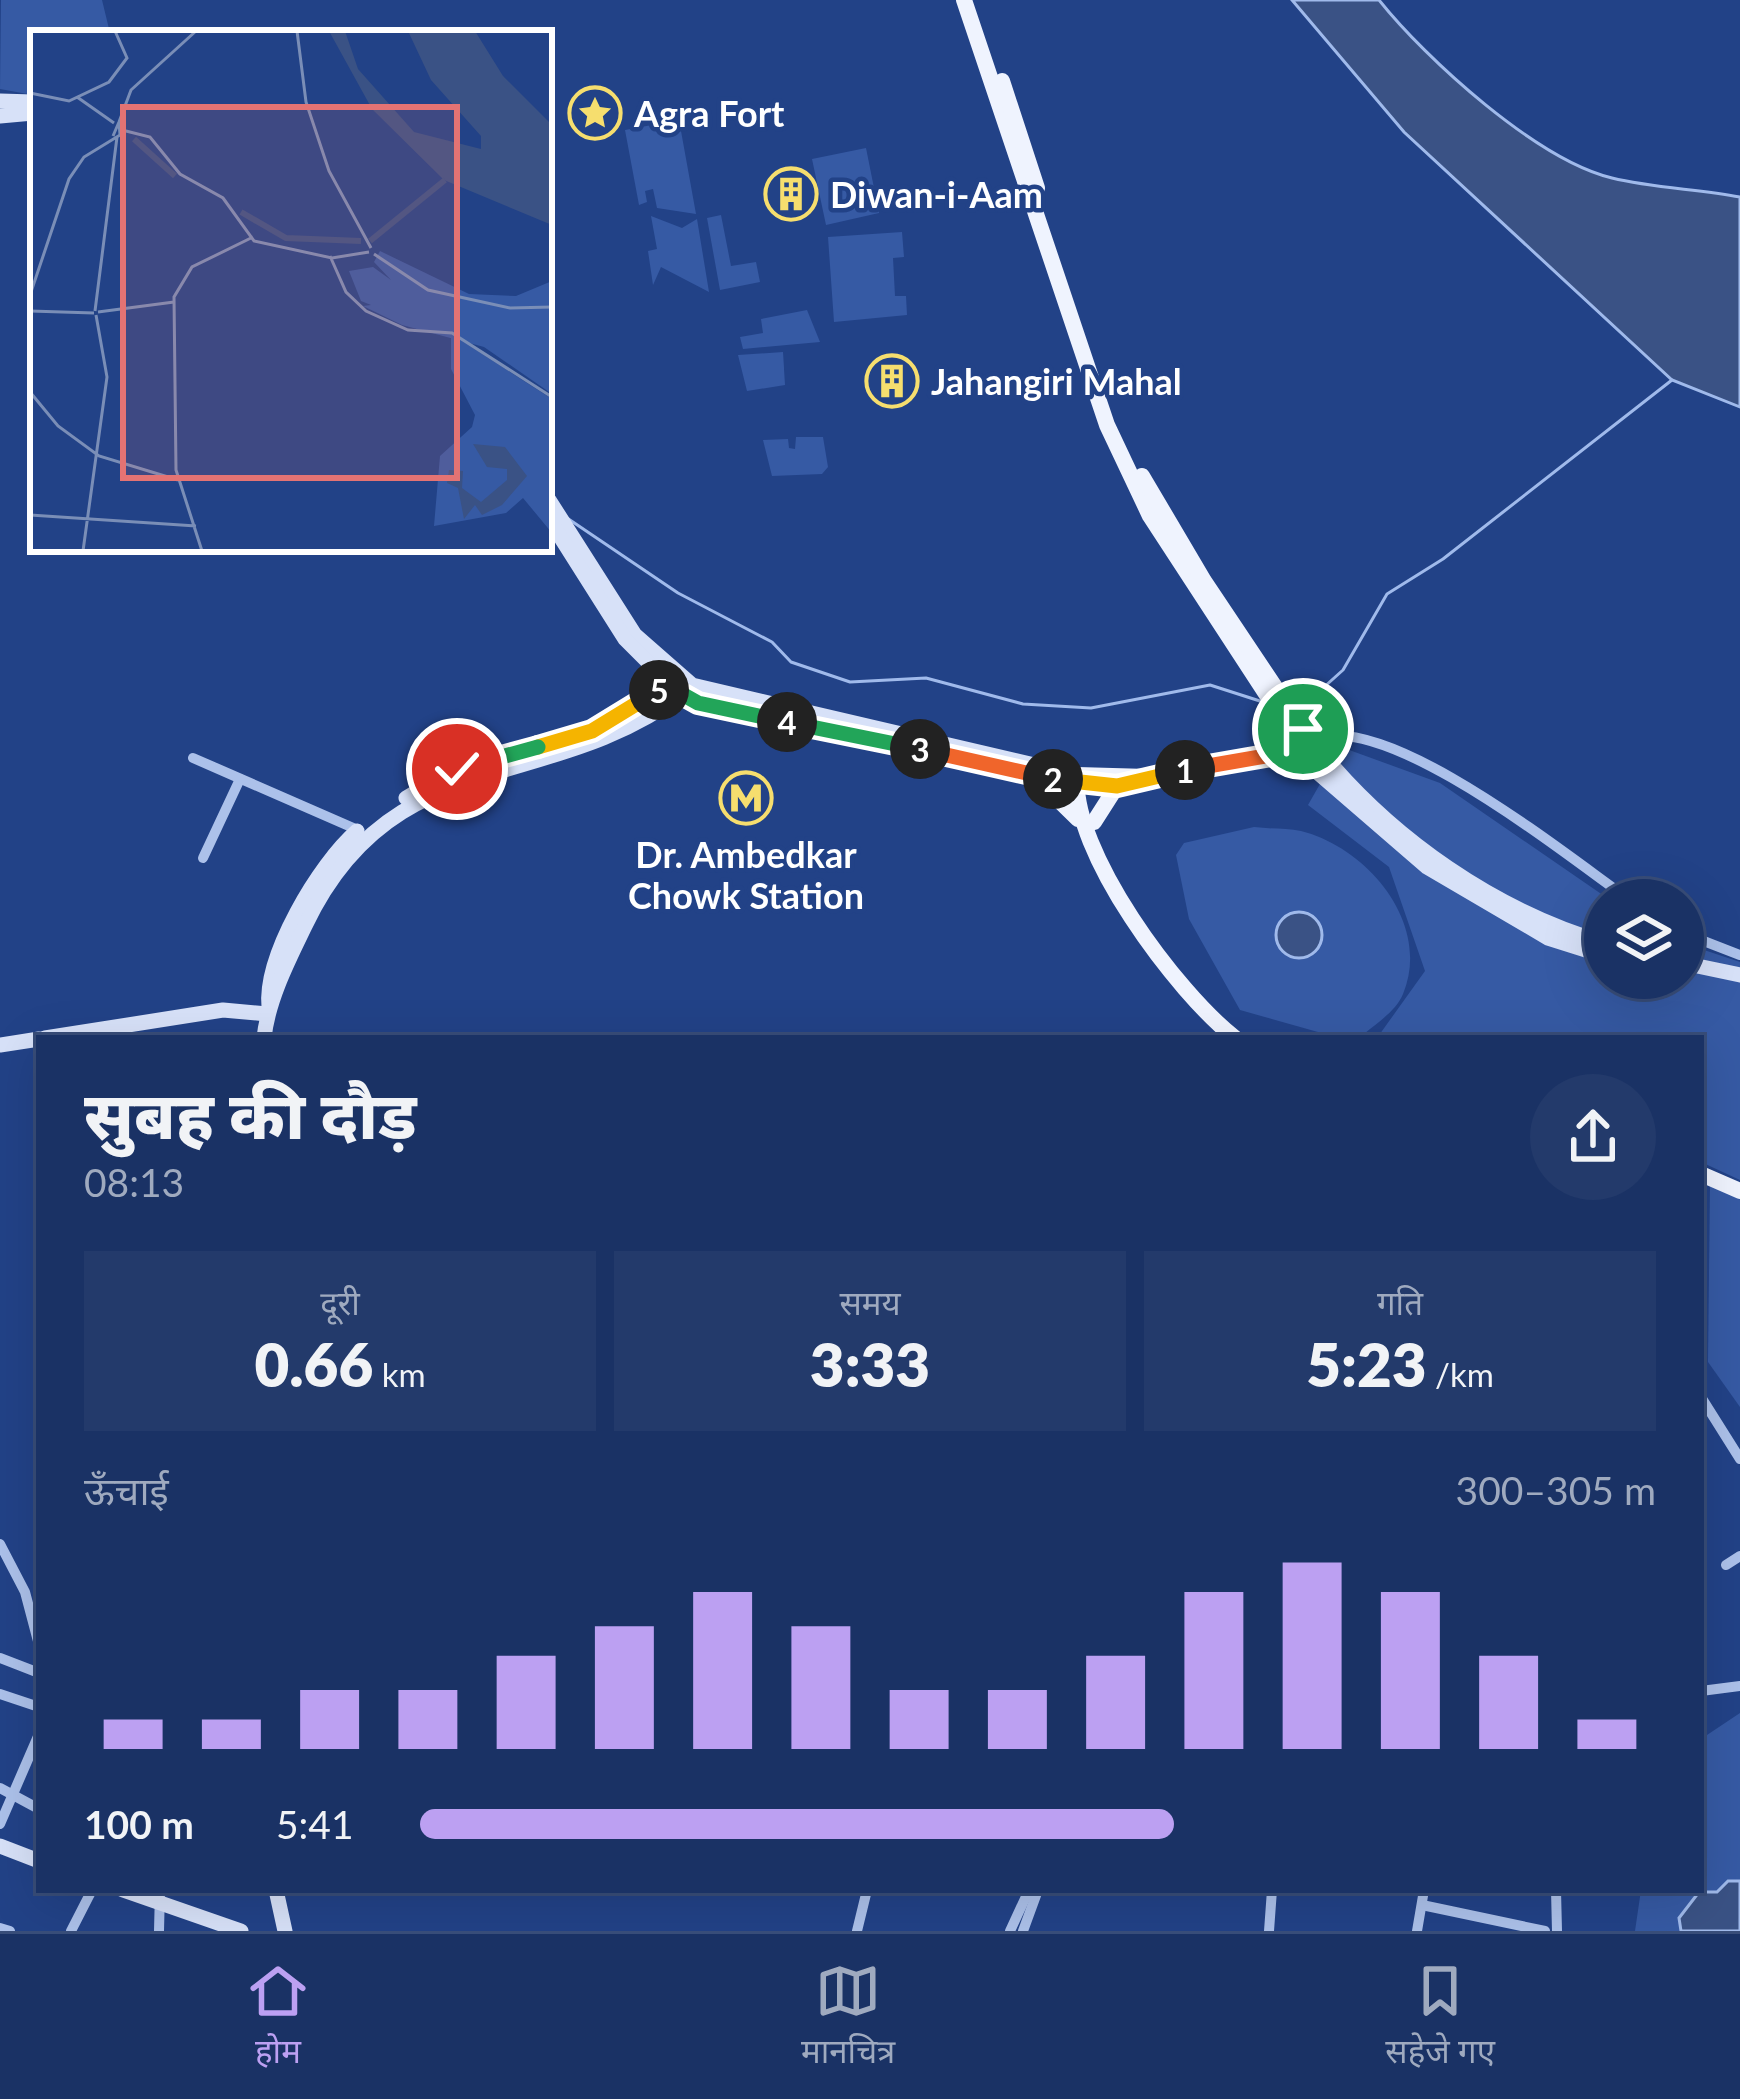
<!DOCTYPE html>
<html lang="hi">
<meta charset="utf-8">
<style>
:root{--surface:#1a3265;--page:#233a6b;--text:#f1f3f6;--muted:#9faabf;--line:#384d79;--accent:#bca0f2}
body{margin:0;font-family:Lato,"Noto Sans Devanagari",sans-serif;background:var(--page);color:var(--text);height:100vh;display:flex;flex-direction:column;font-size:45px;white-space:nowrap}
*{box-sizing:border-box;margin:0}
p{font-size:39px;color:var(--muted)}
.icon{flex:none;width:66px;height:66px;fill:none;stroke:currentColor;stroke-width:2;stroke-linecap:round;stroke-linejoin:round}
.map{position:relative;flex:1;overflow:hidden}
.sheet{position:absolute;left:36px;top:1035px;width:1668px;height:858px;display:flex;flex-direction:column;background:var(--surface);border-radius:0px;box-shadow:0 12px 48px #0002,0 0 0 3px var(--line)}
.sheet>*{flex:none}
.fabs{position:absolute;left:1584px;top:879px;display:grid;gap:24px}
.fabs a{display:grid;place-items:center;width:120px;height:120px;border-radius:50%;background:var(--surface);box-shadow:0 12px 48px #0002,0 0 0 3px var(--line);font-size:60px}
.pin{position:absolute;display:grid;place-items:center;width:102px;height:102px;color:#fff;margin:-51px;border:6px solid #fff;border-radius:50%;box-shadow:0 3px 12px #0007}
.km{position:absolute;width:60px;height:60px;margin:-30px;border-radius:50%;background:#222;color:#fff;font-size:33px;line-height:60px;text-align:center}
.round{display:grid;place-items:center;flex:none;width:126px;height:126px;border-radius:63px;background:var(--page)}
.summary{display:flex;align-items:center;justify-content:space-between;height:204px;padding:0 48px}
h1{font-size:66px;font-weight:800;line-height:90px}
.figures{display:grid;grid-template-columns:repeat(3,1fr);gap:18px;height:204px;padding:12px 48px}
.figures div{display:grid;align-content:center;border-radius:0px;background:var(--page);text-align:center}
.figures b{font-size:60px;font-weight:800}
.figures small{font-size:33px;font-weight:400}
.figures p{font-size:33px}
.chart{height:336px;padding:24px 48px}
.chart p{display:flex;justify-content:space-between}
.chart svg{width:100%;height:216px;margin-top:12px;stroke:var(--accent);stroke-width:6}
ul{padding:0 48px;list-style:none;font-size:39px}
li{display:grid;grid-template-columns:192px 144px 1fr;align-items:center;height:90px}
li i{height:30px;border-radius:15px;background:var(--accent)}
.tab-bar{display:flex;justify-content:space-around;align-items:center;height:168px;border-top:3px solid var(--line);background:var(--surface);font-size:33px;color:var(--muted)}
.tab-bar a{display:grid;justify-items:center;gap:6px}
.tab-bar .on{color:var(--accent)}
.map>svg:first-child{display:block}
</style>
<div class="map">
<svg width="1740" height="1931" viewBox="0 0 1740 1931">
<rect width="100%" height="100%" fill="#224287"/>
<!-- green -->
<g fill="#365aa4">
<path d="M1,0H102L110,33H33V95L0,89Z"/>
<path d="M679,120L696,214L657,208L653,189L645,191L647,202L639,205L625,130Z"/>
<path d="M866,148L879,213L826,225L812,159Z"/>
<path d="M721,215L731,266L756,262L760,282L720,290L707,218Z"/>
<path d="M651,216L682,228L697,219L709,292L661,267L653,285L648,251L657,249Z"/>
<path d="M902,232L904,257L893,258L895,296H906L907,315L834,322L828,237Z"/>
<path d="M807,310L820,342L743,349L740,337L763,333L761,319Z"/>
<path d="M783,352L785,385L747,391L738,355Z"/>
<path d="M796,437H823L828,467L822,474L772,476L763,440L788,439L789,448L795,449Z"/>
<path d="M1341,747L1440,783L1610,900H1605V978H1683V943L1740,962V1180L1701,1162V1038H1377L1425,971L1389,867L1308,805Z"/>
<path d="M1254,827C1269,829 1286,828 1301,831C1368,848 1432,924 1403,994C1396,1011 1378,1022 1364,1034H1325L1240,1010L1189,919L1176,855L1184,843Z"/>
<path d="M1710,1183L1740,1198V1407L1708,1362Z"/>
<path d="M1740,1713V1931H1635L1641,1890H1701V1739Z"/>
</g>
<!-- water -->
<g fill="#3a5285" stroke="#a0baeb" stroke-width="3">
<path d="M1292,0H1379C1426,59 1537,160 1612,178C1653,188 1698,189 1740,197V407L1672,380L1404,132Z"/>
<circle cx="1299" cy="935" r="23"/>
<path d="M1728,1881H1740V1931H1681L1679,1918L1699,1892H1717Z"/>
</g>
<g fill="none" stroke-linecap="round" stroke-linejoin="round">
<!-- stream -->
<g stroke="#a0baeb" stroke-width="3">
<path d="M567,518L678,593L772,642L791,662L850,682L926,678L1023,704L1091,708L1210,685L1263,702"/>
<path d="M1291,699L1323,688L1343,670L1387,594L1443,559L1672,380"/>
</g>
<!-- street -->
<g stroke="#acc1ea" stroke-width="10">
<path d="M1318,738C1393,715 1567,856 1630,900"/>
<path d="M193,758L358,830"/>
<path d="M203,858L240,779"/>
<path d="M1683,933L1740,955"/>
<path d="M1701,1397L1740,1459"/>
<path d="M0,1544L25,1592L39,1645"/>
<path d="M1726,1565L1740,1556"/>
<path d="M0,1658L39,1673"/>
<path d="M1701,1691L1740,1686"/>
<path d="M0,1694L39,1707"/>
<path d="M0,1788L39,1809"/>
<path d="M0,1824L39,1734"/>
<path d="M1556,1890L1557,1931"/>
<path d="M1422,1905L1545,1931"/>
<path d="M0,1928L10,1931"/>
<path d="M71,1931L92,1890"/>
<path d="M159,1931L160,1890"/>
<path d="M857,1931L867,1890"/>
<path d="M1010,1931L1029,1890"/>
<path d="M1023,1931L1038,1890"/>
<path d="M1269,1931L1272,1890"/>
<path d="M1417,1931L1424,1890"/>
</g>
<!-- secondary -->
<g stroke="#d7e1f8" stroke-width="15">
<path d="M0,101L33,102"/>
<path d="M0,116L33,113"/>
<path d="M549,500L635,635L692,685L1077,775"/>
<path d="M549,519L625,639L681,695L1044,777"/>
<path d="M1320,751C1392,839 1495,911 1605,943"/>
<path d="M1309,765L1427,867L1548,938L1605,956"/>
<path d="M406,798C496,741 584,753 672,680"/>
<path d="M1683,963L1740,975"/>
<path d="M269,1007C264,956 319,864 357,831"/>
<path d="M45,1038L223,1010L267,1014"/>
<path d="M264,1038C268,1000 288,961 305,926C393,740 549,797 686,691"/>
<path d="M0,1045L39,1039"/>
<path d="M0,1846L39,1861"/>
<path d="M123,1890L241,1931"/>
<path d="M276,1890L285,1931"/>
</g>
<!-- primary -->
<g stroke="#eff3fe" stroke-width="16">
<path d="M964,0L1107,425L1150,516L1291,732"/>
<path d="M1002,81L1037,188"/>
<path d="M1142,476L1204,581L1303,729"/>
<circle cx="1302" cy="747" r="19"/>
<path d="M1032,774L1078,819"/>
<path d="M1148,777L1077,775C1070,850 1177,993 1235,1038"/>
<path d="M1143,780L1283,753"/>
<path d="M1094,822L1117,786"/>
<path d="M1701,1174L1740,1191"/>
</g>
</g>
<g fill="none" stroke-linecap="round" stroke-linejoin="round">
<!-- split-1 casing -->
<g stroke="#fff" stroke-width="24">
<path id="split-1" d="M1185,770L1283,753L1287,736L1303,729"/>
</g>
<!-- split-2 casing -->
<g stroke="#fff" stroke-width="24">
<path id="split-2" d="M1053,779L1117,786L1185,770"/>
</g>
<!-- split-3 casing -->
<g stroke="#fff" stroke-width="24">
<path id="split-3" d="M920,749L1053,779"/>
</g>
<!-- split-4 casing -->
<g stroke="#fff" stroke-width="24">
<path id="split-4" d="M787,722L920,749"/>
</g>
<!-- split-5 casing -->
<g stroke="#fff" stroke-width="24">
<path id="split-5" d="M659,690L666,685L698,703L787,722"/>
</g>
<!-- split-6 casing -->
<g stroke="#fff" stroke-width="24">
<path id="split-6" d="M538,747L592,731L659,690"/>
</g>
<!-- split-7 casing -->
<g stroke="#fff" stroke-width="24">
<path id="split-7" d="M457,769L538,747"/>
</g>
<!-- split-1 -->
<use href="#split-1" stroke="#f0652b" stroke-width="15"/>
<!-- split-2 -->
<use href="#split-2" stroke="#f5b400" stroke-width="15"/>
<!-- split-3 -->
<use href="#split-3" stroke="#f0652b" stroke-width="15"/>
<!-- split-4 -->
<use href="#split-4" stroke="#22a559" stroke-width="15"/>
<!-- split-5 -->
<use href="#split-5" stroke="#22a559" stroke-width="15"/>
<!-- split-6 -->
<use href="#split-6" stroke="#f5b400" stroke-width="15"/>
<!-- split-7 -->
<use href="#split-7" stroke="#22a559" stroke-width="15"/>
</g>
<!-- icons -->
<defs>
<g id="sight-ring" transform="scale(2.7)"><circle r="9.5" fill="#224287" stroke="#f6de6e" stroke-width="1.5"/><path d="M0-6L1.8-2.2L6-1.7L2.9 1.2L3.7 5.4L0 3.3L-3.7 5.4L-2.9 1.2L-6-1.7L-1.8-2.2Z" fill="#f6de6e"/></g>
<g id="building-ring" transform="scale(2.7)"><circle r="9.5" fill="#224287" stroke="#f6de6e" stroke-width="1.5"/><path d="M-4-6H4V6H1V3H-1V6H-4ZM-2.5-4.3h1.7v1.8h-1.7ZM.8-4.3h1.7v1.8H.8ZM-2.5-1h1.7V.8h-1.7ZM.8-1h1.7V.8H.8Z" fill="#f6de6e"/></g>
<g id="metro-ring" transform="scale(2.7)"><circle r="9.5" fill="#224287" stroke="#f6de6e" stroke-width="1.5"/><path d="M-5.5 5V-5H-3L0 0L3-5H5.5V5H3V-.5L0 4L-3-.5V5Z" fill="#f6de6e"/></g>
</defs>
<g fill-rule="evenodd">
<use href="#sight-ring" x="595" y="113"/>
<use href="#building-ring" x="791" y="194"/>
<use href="#building-ring" x="892" y="381"/>
<use href="#metro-ring" x="746" y="798"/>
</g>
<g text-anchor="middle" dominant-baseline="central" stroke-width="9" stroke-linejoin="round" paint-order="stroke">
<!-- poi labels -->
<g font-size="36" font-weight="bold" fill="#fff" stroke="#224287" text-anchor="start">
<text x="634" y="113">Agra Fort</text>
<text x="830" y="194">Diwan-i-Aam</text>
<text x="931" y="381">Jahangiri Mahal</text>
<text x="746" y="854" text-anchor="middle">Dr. Ambedkar<tspan x="746" dy="41">Chowk Station</tspan></text>
</g>
</g>
<!-- overview -->
<g transform="translate(30 30)">
<rect width="522" height="522" fill="#224287"/>
<path d="M350,221L439,264L486,266L522,251V364L454,317L372,295L333,276L341,275L331,271L319,241L343,237L361,250L344,232ZM421,304L522,369V503L493,468L476,483L404,496L410,426L442,397L445,385L421,339Z" fill="#365aa4"/>
<path d="M299,1H315L328,39L384,102L451,119V106L401,50L378,1H445L473,46L522,95V195L414,150L342,79ZM443,414L475,417L497,446L472,475L452,485L445,475L434,489L428,458L417,453L419,440L433,441L432,458L451,472L477,450V439L457,437Z" fill="#3a5285"/>
<path fill="none" stroke="#3a5285" stroke-width="6" d="M104,109L145,146M211,182L256,208L331,211M340,211L415,150"/>
<path fill="none" stroke="#7a8eb7" stroke-width="3" d="M267,1L276,72L299,141L341,218M0,63L39,71L79,52L97,28L85,1M47,67L84,93M89,92L101,60L166,1M92,100L120,107L150,144L193,168L224,211L302,228L339,222M344,224L398,260L480,278L522,277M300,226L316,262L336,281L378,300L422,303L522,367M0,265L39,149L54,127L90,105L89,92L83,106M0,281L64,283M65,281L87,107M68,282L144,272M0,362L28,396L69,426L148,450M0,485L166,496M53,521L77,347L66,285M172,521L146,440L144,267L162,237L223,207"/>
<path fill="#e47373" fill-opacity="0.15" stroke="#e47373" stroke-width="6" d="M93,77H427V448H93Z"/>
<rect width="522" height="522" fill="none" stroke="#fff" stroke-width="6"/>
</g>
</svg>
<div class="fabs">
<a><svg class="icon" aria-label="layers" viewBox="0 0 24 24"><path d="M12 4l9 5-9 5-9-5zM3 14l9 5 9-5"/></svg></a>
</div>
<div class="pin" style="left:1303px;top:729px;background:#1e9e55"><svg class="icon" aria-label="arrive" viewBox="0 0 24 24"><path d="M6 21V4h12l-3 4 3 4H6"/></svg></div>
<div class="pin" style="left:457px;top:769px;background:#d93025"><svg class="icon" aria-label="check" viewBox="0 0 24 24"><path d="M5 12l5 5 9-10"/></svg></div>
<b class="km" style="left:1185px;top:770px">1</b>
<b class="km" style="left:1053px;top:779px">2</b>
<b class="km" style="left:920px;top:749px">3</b>
<b class="km" style="left:787px;top:722px">4</b>
<b class="km" style="left:659px;top:690px">5</b>
<section class="sheet">
<div class="summary"><div><h1>सुबह की दौड़</h1><p>08:13</p></div><a class="round"><svg class="icon" aria-label="share" viewBox="0 0 24 24"><path d="M12 15V3M7 8l5-5 5 5M5 13v7h14v-7"/></svg></a></div>
<div class="figures">
<div><p>दूरी</p><b>0.66<small> km</small></b></div>
<div><p>समय</p><b>3:33</b></div>
<div><p>गति</p><b>5:23<small> /km</small></b></div>
</div>
<div class="chart"><p><span>ऊँचाई</span>300–305 m</p>
<svg viewBox="0 0 160 44" preserveAspectRatio="none"><path d="M5 44V38M15 44V38M25 44V32M35 44V32M45 44V25M55 44V19M65 44V12M75 44V19M85 44V32M95 44V32M105 44V25M115 44V12M125 44V6M135 44V12M145 44V25M155 44V38"/></svg>
</div>
<ul>
<li><b>100 m</b>5:41<i style="width:61%"></i></li>
</ul>
</section>
</div>
<nav class="tab-bar">
<a class="on"><svg class="icon" aria-label="home" viewBox="0 0 24 24"><path d="M3 11l9-7 9 7M6 9v11h12V9"/></svg>होम</a>
<a><svg class="icon" aria-label="map" viewBox="0 0 24 24"><path d="M3 6l6-2 6 2 6-2v14l-6 2-6-2-6 2zM9 4v14M15 6v14"/></svg>मानचित्र</a>
<a><svg class="icon" aria-label="saved" viewBox="0 0 24 24"><path d="M7 4h10v16l-5-4-5 4z"/></svg>सहेजे गए</a>
</nav>
